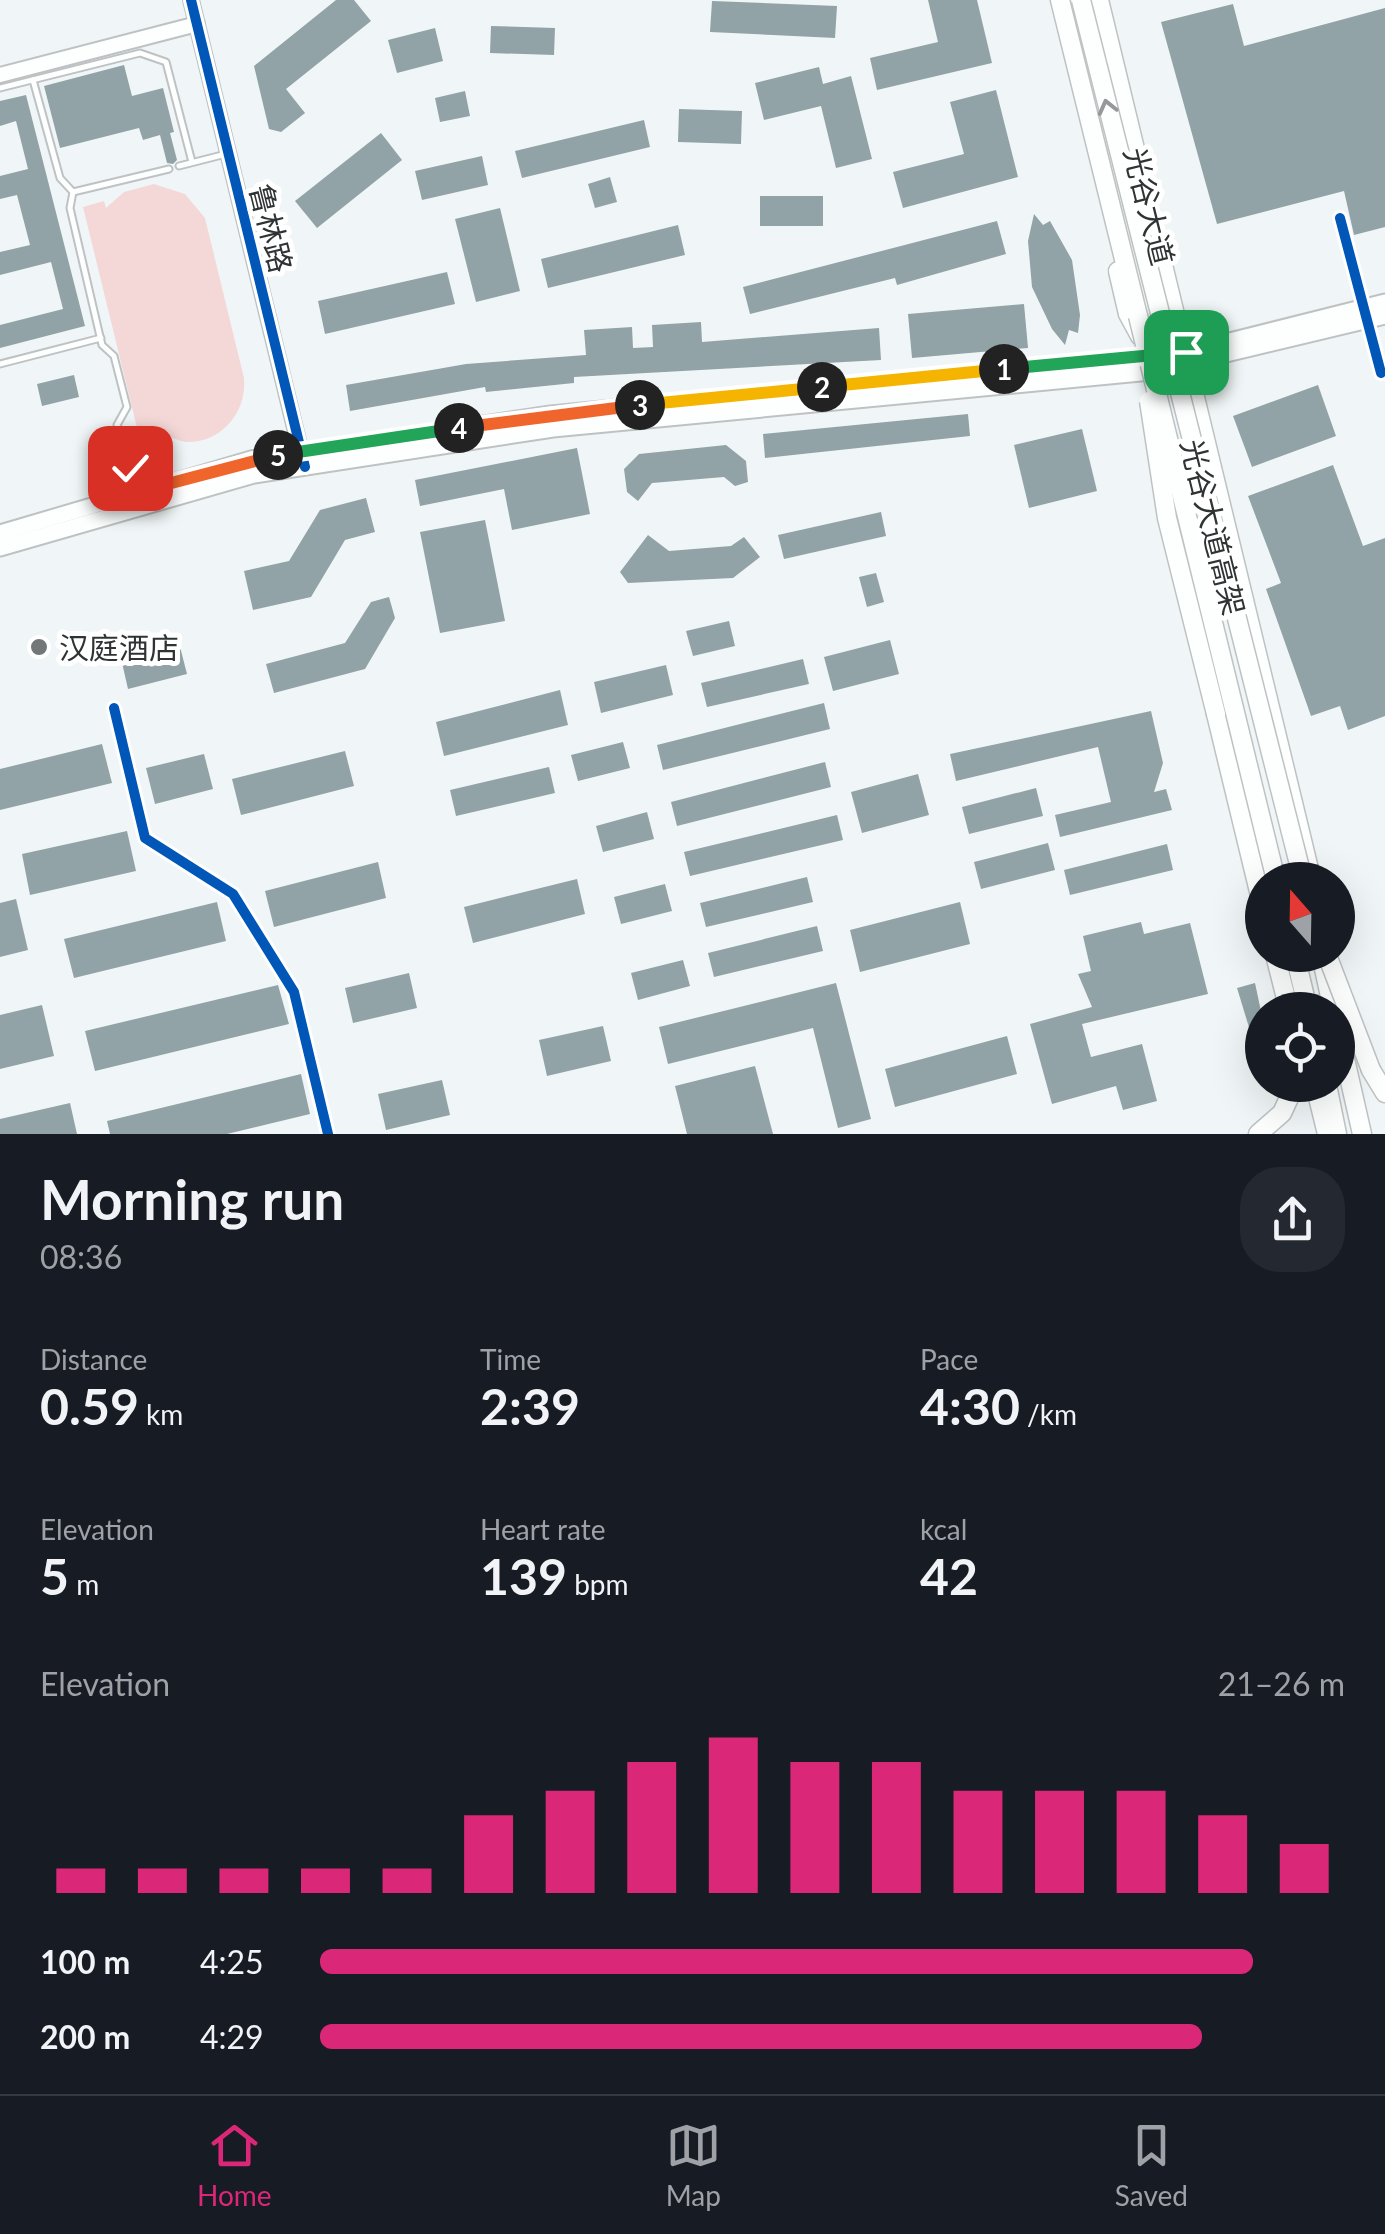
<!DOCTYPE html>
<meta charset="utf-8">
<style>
:root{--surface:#171b24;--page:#242831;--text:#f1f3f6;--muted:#9ea1a6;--line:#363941;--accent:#db2777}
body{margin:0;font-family:Lato,"Noto Sans SC",sans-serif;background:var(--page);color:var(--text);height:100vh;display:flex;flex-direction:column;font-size:38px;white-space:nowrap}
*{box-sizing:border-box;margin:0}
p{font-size:32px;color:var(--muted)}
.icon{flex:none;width:55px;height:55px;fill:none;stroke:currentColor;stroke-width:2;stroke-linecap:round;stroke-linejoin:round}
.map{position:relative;height:1134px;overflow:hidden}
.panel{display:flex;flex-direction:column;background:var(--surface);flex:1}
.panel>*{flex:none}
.needle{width:65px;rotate:340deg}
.controls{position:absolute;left:1245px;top:862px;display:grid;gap:20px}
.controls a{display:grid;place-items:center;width:110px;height:110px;border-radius:50%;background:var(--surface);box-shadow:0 10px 40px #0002;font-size:50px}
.pin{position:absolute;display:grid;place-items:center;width:85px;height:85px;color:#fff;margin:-42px;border-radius:20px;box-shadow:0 5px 15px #0006}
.km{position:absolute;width:50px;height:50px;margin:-25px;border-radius:50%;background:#222;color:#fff;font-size:28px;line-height:50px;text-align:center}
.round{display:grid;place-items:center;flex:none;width:105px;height:105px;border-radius:40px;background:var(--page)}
.headline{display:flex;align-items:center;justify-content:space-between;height:170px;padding:0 40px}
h1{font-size:55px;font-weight:700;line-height:75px}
.stats{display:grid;grid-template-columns:repeat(3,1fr);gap:15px;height:170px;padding:10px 40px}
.stats div{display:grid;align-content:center}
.stats b{font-size:50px;font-weight:700}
.stats small{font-size:28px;font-weight:400}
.stats p{font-size:28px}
.chart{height:280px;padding:20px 40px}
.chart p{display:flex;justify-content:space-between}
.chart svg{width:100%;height:180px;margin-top:10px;stroke:var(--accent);stroke-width:6}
ul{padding:0 40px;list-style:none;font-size:32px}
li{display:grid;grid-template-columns:160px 120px 1fr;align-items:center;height:75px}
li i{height:25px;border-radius:12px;background:var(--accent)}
.tabs{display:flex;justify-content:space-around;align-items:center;height:140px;border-top:2px solid var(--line);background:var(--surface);font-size:28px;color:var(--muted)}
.tabs a{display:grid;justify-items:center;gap:5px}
.tabs .active{color:var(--accent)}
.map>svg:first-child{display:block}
</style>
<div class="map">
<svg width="1385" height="1134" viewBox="0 0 1385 1134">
<rect width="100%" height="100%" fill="#f0f6f7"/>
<!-- green -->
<path fill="#f4d8d7" d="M154,184L185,194L205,218L244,378C247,413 221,443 186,442C178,441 168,435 162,435C160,436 147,442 141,444L83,207L104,201L106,208L124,192Z"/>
<!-- building -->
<g fill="#91a3a6">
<path d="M336,0H354L371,21L286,89L305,113L281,132L269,129L254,66Z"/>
<path d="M928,0H977L992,63L877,90L870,58L938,42Z"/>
<path d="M712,1L837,6L835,38L710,32Z"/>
<path d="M1233,4L1244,46L1385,8V227L1354,235L1344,191L1217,224L1161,22Z"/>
<path d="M491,26L555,28L554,55L490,53Z"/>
<path d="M435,28L443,61L397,73L388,40Z"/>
<path d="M124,65L132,96L163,88L174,132L170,133L177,160L173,164L167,163L160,135L143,140L139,128L60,148L44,86Z"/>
<path d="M819,67L823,84L851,76L872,159L836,168L821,106L764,120L755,83Z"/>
<path d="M996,90L1018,177L903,208L893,172L964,154L950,102Z"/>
<path d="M465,91L470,116L440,122L435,98Z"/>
<path d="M26,95L85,326L0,348V325L63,309L51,262L0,275V252L30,245L17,195L0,199V176L28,169L16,121L0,126V101Z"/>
<path d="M679,109L742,111L741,144L678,142Z"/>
<path d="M644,120L650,147L522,178L515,151Z"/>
<path d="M381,133L402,160L317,228L295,201Z"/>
<path d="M482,156L488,185L422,200L415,171Z"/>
<path d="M610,177L617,202L595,208L588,184Z"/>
<rect x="760" y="196" width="63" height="30"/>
<path d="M500,208L520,291L476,302L455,219Z"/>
<path d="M1034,214L1043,225L1050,221L1072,260L1080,315L1078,333L1069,330L1065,345L1052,329L1032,287L1028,241Z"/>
<path d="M997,221L1006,254L897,285L895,278L750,314L743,287Z"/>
<path d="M678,225L685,255L548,288L541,259Z"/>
<path d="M447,272L455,304L325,334L318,301Z"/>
<path d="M1024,304L1028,348L912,358L908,314Z"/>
<path d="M701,322L702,342L879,328L881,360L574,377V383L486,392L485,387L350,411L346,385L466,364L586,355L584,330L632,327L633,348L653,347L652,325Z"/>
<path d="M74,375L79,397L42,406L37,384Z"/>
<path d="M1318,385L1336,436L1252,467L1233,416Z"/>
<path d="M968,414L970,436L765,458L763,434Z"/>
<path d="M1082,429L1097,491L1029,508L1014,445Z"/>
<path d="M726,445L746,461L748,482L735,486L724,477L652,483L638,501L627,492L624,469L639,454Z"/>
<path d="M577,448L590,514L512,530L504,489L420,506L415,480Z"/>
<path d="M1333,465L1363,546L1385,538V716L1348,730L1340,706L1311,716L1266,589L1281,583L1248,496Z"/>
<path d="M366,498L375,532L345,540L311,597L253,610L244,571L289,561L320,510Z"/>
<path d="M881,512L886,536L784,559L778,535Z"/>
<path d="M485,520L505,621L440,633L420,532Z"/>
<path d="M648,535L669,551L731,546L744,537L760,557L733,578L628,583L620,572Z"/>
<path d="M876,573L884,602L867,607L859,577Z"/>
<path d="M389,597L395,618L365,669L274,693L266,664L345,643L371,602Z"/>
<path d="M729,621L735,646L693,656L686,631Z"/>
<path d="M178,639L187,674L128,689L120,654Z"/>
<path d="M890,640L899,674L833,691L824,657Z"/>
<path d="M803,659L809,684L707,707L701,683Z"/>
<path d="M666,665L673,695L601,713L594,682Z"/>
<path d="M560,690L568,725L444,756L436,722Z"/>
<path d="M824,703L830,729L663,770L657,745Z"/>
<path d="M1151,711L1163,763L1154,792L1166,789L1172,810L1060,837L1055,815L1111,802L1098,747L956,781L950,754Z"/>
<path d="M623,742L630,768L578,781L571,755Z"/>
<path d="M102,744L112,783L0,810V769Z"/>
<path d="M345,751L354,786L241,815L232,779Z"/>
<path d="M204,754L213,789L155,804L146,768Z"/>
<path d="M825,762L831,787L677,826L671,802Z"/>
<path d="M549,767L555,793L456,816L450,790Z"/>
<path d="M918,774L929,815L862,833L851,792Z"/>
<path d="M1036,788L1043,816L969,834L962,807Z"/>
<path d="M647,812L654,839L603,852L596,826Z"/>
<path d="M837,815L843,840L690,876L684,852Z"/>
<path d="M127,831L136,871L30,895L22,854Z"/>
<path d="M1048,843L1055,870L981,889L974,862Z"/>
<path d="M1167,844L1173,870L1070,895L1064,870Z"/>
<path d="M378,862L386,898L274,927L265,891Z"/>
<path d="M807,877L813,902L706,927L700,903Z"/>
<path d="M577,879L585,914L473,943L464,907Z"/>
<path d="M665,884L672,911L621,924L614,897Z"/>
<path d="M16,899L28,950L0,957V903Z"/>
<path d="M217,902L226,941L74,978L64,939Z"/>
<path d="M960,902L970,944L860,972L850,930Z"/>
<path d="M1141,922L1144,934L1190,923L1208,994L1082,1024L1091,1057L1142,1044L1157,1101L1123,1110L1116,1086L1052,1104L1030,1024L1092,1007L1078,974L1091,971L1083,936Z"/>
<path d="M817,926L823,951L714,977L708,953Z"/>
<path d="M683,960L690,986L638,1000L631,973Z"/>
<path d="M409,973L417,1008L353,1023L345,988Z"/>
<path d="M836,983L871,1119L838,1128L813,1028L668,1064L659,1027Z"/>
<path d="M1255,983L1262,1016V1059L1259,1060L1237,988Z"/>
<path d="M278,985L289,1024L95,1071L85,1031Z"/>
<path d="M42,1005L54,1056L0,1069V1015Z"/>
<path d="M603,1026L611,1061L547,1076L539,1040Z"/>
<path d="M1007,1036L1017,1074L895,1107L885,1069Z"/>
<path d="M755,1066L773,1134H687L675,1086Z"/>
<path d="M301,1074L310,1114L227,1134H110L107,1121Z"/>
<path d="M442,1080L450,1115L386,1130L378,1094Z"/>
<path d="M70,1103L77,1134H0V1119Z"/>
</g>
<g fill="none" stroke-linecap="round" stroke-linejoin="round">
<!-- service casing -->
<g stroke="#bec2c3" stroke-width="9">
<g id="service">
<path d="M33,80L60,178L73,192L70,208L102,345L114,356L127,407L117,425L142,507"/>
<path d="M0,88L140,53L166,62L192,162"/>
<path d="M179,166L226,154"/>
<path d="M73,192L169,169"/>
<path d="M0,364L101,338"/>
</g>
</g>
<!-- minor casing -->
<g stroke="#bec2c3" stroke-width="15">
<g id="minor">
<path d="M1340,218L1381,373"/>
<path d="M114,708L145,838L233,894L294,992L328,1134"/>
</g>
</g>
<!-- tertiary casing -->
<g stroke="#bec2c3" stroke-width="18">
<g id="tertiary">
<path d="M191,0L303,461"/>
<path d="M0,75L197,24"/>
</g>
</g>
<!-- secondary casing -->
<g stroke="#bec2c3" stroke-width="19">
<g id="secondary">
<path d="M0,533L251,459L551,414L1186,352L1385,302"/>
<path d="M0,548L254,475L553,429L1151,372L1385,316"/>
</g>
</g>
<!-- primary casing -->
<g stroke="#bec2c3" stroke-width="21">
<g id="primary">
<path d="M1099,0L1309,869"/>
<path d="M1118,271L1128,314L1140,336"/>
<path d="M1235,749L1266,880"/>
<path d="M1315,1085L1327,1134"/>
</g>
</g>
<!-- trunk casing -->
<g stroke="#bec2c3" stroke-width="21">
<g id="trunk">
<path d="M1060,0L1138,316"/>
<path d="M1216,714L1262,904"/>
<path d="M1275,955L1289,1010"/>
<path d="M1295,955L1308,1010"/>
<path d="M1321,955L1333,1010"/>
<path d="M1338,1028L1362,1134"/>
<path d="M1371,1070L1385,1093"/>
<path d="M1327,1085L1337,1134"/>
<path d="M1258,1134L1282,1113L1295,1085"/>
</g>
</g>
<!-- service -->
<use href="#service" stroke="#fdfefe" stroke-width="5"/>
<!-- minor -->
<use href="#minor" stroke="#fdfefe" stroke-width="11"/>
<!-- tertiary -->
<use href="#tertiary" stroke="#fdfefe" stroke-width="14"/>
<!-- secondary -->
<use href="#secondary" stroke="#fdfefe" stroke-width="15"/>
<!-- primary -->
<use href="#primary" stroke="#fdfefe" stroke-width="18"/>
<!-- trunk -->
<use href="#trunk" stroke="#fdfefe" stroke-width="18"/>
<!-- trunk-bridge casing -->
<g stroke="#bec2c3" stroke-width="21" stroke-linecap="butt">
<g id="trunk-bridge">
<path d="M1081,0L1303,880"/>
<path d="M1138,316L1276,880"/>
<path d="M1149,401L1167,518L1216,714"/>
<path d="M1327,955L1371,1070"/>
</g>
</g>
<!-- trunk-bridge -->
<use href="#trunk-bridge" stroke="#fdfefe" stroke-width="18"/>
<!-- cycleway casing -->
<g stroke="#fff" stroke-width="16">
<g id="cycleway">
<path d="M191,0L305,467"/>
<path d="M1340,218L1381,373"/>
<path d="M114,708L145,838L233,894L294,992L328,1134"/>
</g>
</g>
<!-- cycleway -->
<use href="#cycleway" stroke="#0057b8" stroke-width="10"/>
</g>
<!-- one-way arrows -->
<defs><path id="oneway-chevron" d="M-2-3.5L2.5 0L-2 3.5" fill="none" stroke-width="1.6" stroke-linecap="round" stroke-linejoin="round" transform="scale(2.5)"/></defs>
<use stroke="#969899" href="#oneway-chevron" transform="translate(1107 107) rotate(-104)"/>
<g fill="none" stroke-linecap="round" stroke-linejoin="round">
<!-- split-1 casing -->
<g stroke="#fff" stroke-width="20">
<path id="split-1" d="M1004,369L1186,352"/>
</g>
<!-- split-2 casing -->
<g stroke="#fff" stroke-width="20">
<path id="split-2" d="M822,387L1004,369"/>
</g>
<!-- split-3 casing -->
<g stroke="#fff" stroke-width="20">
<path id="split-3" d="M640,405L822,387"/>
</g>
<!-- split-4 casing -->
<g stroke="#fff" stroke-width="20">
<path id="split-4" d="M459,428L640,405"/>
</g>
<!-- split-5 casing -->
<g stroke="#fff" stroke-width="20">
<path id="split-5" d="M278,455L459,428"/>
</g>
<!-- split-6 casing -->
<g stroke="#fff" stroke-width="20">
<path id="split-6" d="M130,468L137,492L278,455"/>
</g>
<!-- split-1 -->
<use href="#split-1" stroke="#22a559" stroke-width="12"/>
<!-- split-2 -->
<use href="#split-2" stroke="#f5b400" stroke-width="12"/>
<!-- split-3 -->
<use href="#split-3" stroke="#f5b400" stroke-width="12"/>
<!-- split-4 -->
<use href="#split-4" stroke="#f0652b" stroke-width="12"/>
<!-- split-5 -->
<use href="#split-5" stroke="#22a559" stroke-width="12"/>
<!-- split-6 -->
<use href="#split-6" stroke="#f0652b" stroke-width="12"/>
</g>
<!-- markers -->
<circle fill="#737778" stroke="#fff" stroke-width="4" cx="39" cy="647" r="10"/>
<g text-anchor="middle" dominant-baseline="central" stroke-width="10" stroke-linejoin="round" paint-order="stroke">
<!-- street labels -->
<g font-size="30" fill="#2f3334" stroke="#fff">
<text transform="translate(1150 206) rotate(76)">光谷大道</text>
<text transform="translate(272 228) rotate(76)">鲁林路</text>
<text transform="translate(1214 527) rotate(76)">光谷大道高架</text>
</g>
<!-- poi labels -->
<g font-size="30" fill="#2f3334" stroke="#fff" text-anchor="start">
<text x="59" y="647">汉庭酒店</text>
</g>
</g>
</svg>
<div class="controls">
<a><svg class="needle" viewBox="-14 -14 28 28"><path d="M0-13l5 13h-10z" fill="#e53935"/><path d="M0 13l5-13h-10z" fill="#9ea1a6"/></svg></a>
<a><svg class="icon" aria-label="locate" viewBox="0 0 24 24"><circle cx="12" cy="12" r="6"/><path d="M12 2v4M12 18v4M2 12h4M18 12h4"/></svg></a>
</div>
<div class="pin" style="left:1186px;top:352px;background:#1e9e55"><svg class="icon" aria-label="arrive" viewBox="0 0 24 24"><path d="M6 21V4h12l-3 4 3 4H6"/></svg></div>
<div class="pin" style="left:130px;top:468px;background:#d93025"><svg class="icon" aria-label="check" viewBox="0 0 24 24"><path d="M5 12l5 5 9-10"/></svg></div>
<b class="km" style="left:1004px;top:369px">1</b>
<b class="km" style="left:822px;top:387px">2</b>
<b class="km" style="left:640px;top:405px">3</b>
<b class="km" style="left:459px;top:428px">4</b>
<b class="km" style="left:278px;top:455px">5</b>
</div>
<section class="panel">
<div class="headline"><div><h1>Morning run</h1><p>08:36</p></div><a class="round"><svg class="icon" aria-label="share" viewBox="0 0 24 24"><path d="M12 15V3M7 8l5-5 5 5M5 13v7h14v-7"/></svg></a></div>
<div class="stats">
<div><p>Distance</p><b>0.59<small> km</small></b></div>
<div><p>Time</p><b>2:39</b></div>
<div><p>Pace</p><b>4:30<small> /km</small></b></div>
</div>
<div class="stats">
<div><p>Elevation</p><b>5<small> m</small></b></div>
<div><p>Heart rate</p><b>139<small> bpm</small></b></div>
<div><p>kcal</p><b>42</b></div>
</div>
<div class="chart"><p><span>Elevation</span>21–26 m</p>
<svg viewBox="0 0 160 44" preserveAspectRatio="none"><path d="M5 44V38M15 44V38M25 44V38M35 44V38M45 44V38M55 44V25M65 44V19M75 44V12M85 44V6M95 44V12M105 44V12M115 44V19M125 44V19M135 44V19M145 44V25M155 44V32"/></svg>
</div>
<ul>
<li><b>100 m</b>4:25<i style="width:91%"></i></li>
<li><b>200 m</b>4:29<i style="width:86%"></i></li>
</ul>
</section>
<nav class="tabs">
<a class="active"><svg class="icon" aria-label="home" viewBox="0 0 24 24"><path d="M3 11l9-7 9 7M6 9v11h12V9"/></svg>Home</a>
<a><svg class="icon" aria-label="map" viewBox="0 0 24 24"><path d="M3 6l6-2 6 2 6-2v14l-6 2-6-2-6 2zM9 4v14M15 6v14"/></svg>Map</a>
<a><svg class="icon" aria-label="saved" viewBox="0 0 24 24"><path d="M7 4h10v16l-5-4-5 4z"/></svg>Saved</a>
</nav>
